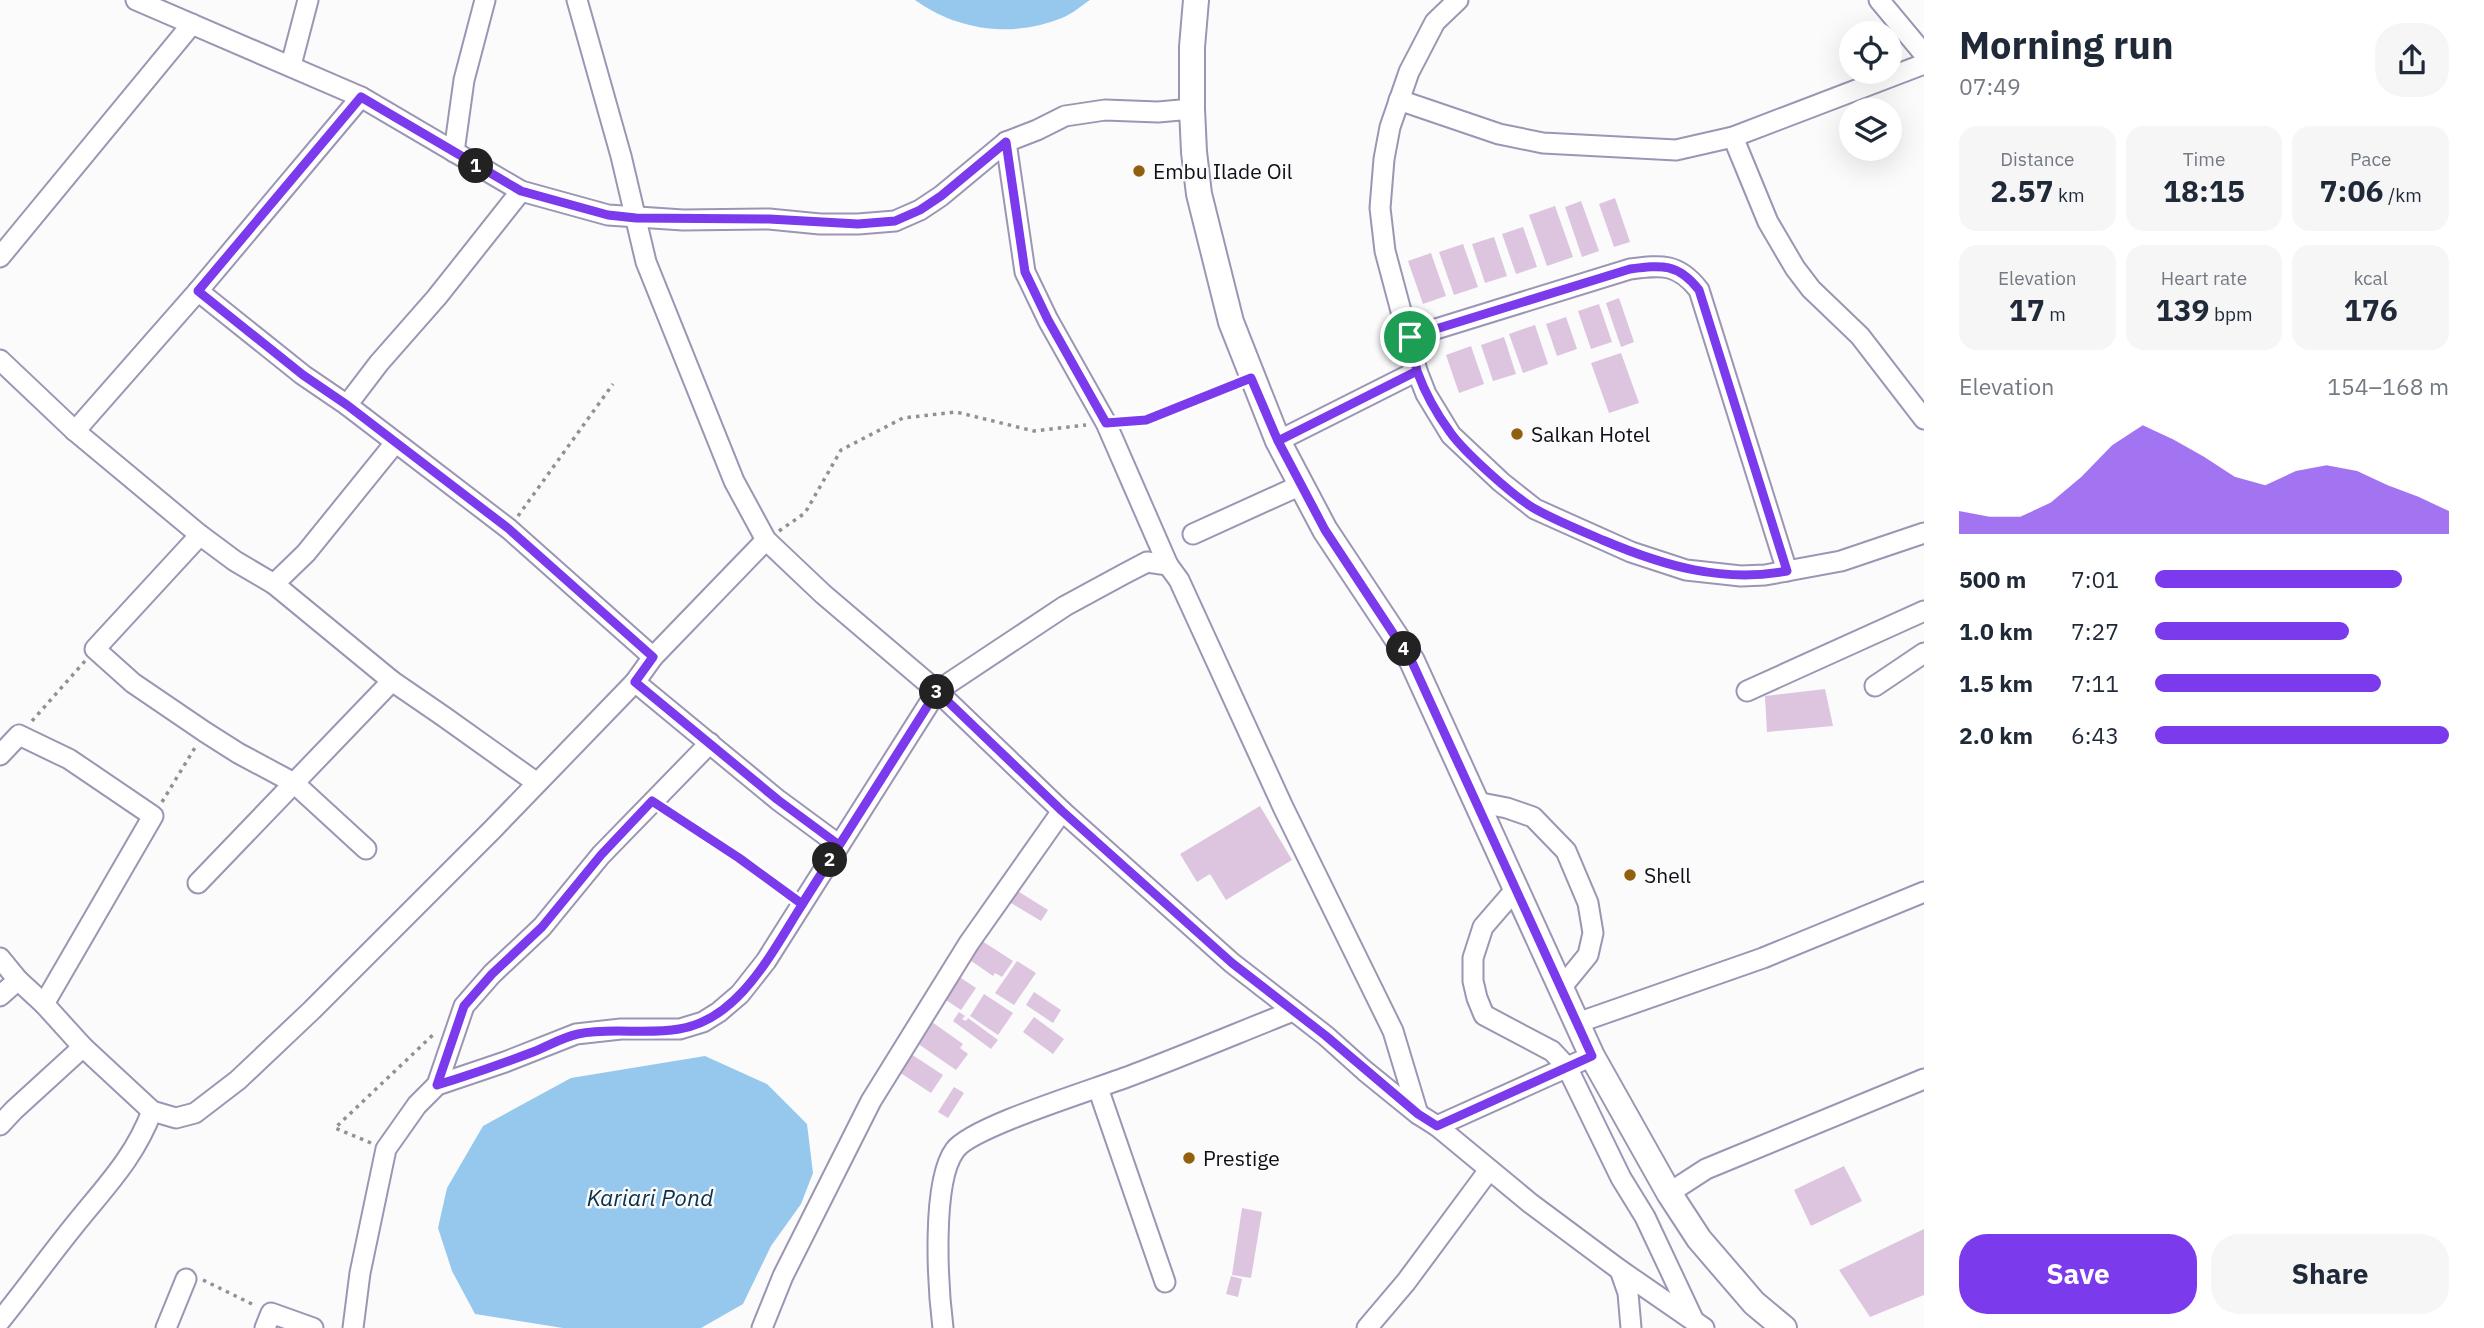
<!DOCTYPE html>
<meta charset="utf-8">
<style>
:root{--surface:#fff;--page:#f6f6f7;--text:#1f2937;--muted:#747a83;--accent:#7c3aed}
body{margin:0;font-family:"IBM Plex Sans",sans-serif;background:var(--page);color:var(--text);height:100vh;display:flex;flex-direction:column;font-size:26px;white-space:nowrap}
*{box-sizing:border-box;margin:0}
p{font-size:23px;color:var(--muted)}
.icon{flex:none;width:38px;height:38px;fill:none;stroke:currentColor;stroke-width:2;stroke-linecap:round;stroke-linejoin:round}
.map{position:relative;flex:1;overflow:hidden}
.side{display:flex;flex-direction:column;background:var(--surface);width:560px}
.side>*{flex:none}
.fabs{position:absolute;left:1839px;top:21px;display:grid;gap:14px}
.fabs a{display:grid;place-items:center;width:63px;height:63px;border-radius:50%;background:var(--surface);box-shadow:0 7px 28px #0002;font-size:35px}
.pin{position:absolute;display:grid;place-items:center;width:60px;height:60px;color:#fff;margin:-30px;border:4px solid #fff;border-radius:50%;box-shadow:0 2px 7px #0007}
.km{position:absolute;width:35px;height:35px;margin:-18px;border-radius:50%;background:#222;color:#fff;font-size:19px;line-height:35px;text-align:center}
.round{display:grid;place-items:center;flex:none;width:74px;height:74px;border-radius:28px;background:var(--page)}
.overview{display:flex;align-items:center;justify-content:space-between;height:119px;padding:0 35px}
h1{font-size:38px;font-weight:700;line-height:52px}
.stats{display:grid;grid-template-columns:repeat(3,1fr);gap:10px;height:119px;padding:7px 35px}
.stats div{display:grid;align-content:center;border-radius:18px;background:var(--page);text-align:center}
.stats b{font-size:30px;font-weight:700}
.stats small{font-size:19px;font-weight:400}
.stats p{font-size:19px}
.chart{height:196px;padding:14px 35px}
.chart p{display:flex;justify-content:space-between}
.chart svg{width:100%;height:126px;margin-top:7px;fill:var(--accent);opacity:.7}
.button{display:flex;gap:14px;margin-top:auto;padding:14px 35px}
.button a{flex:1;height:80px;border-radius:28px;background:var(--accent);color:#fff;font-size:28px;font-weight:700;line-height:80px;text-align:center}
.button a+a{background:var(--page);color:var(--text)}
ul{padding:0 35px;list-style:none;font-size:23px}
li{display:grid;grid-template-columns:112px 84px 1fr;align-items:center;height:52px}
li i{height:18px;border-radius:9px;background:var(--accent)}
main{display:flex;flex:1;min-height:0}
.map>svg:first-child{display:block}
</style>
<main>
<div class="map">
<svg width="1924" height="1328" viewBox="0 0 1924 1328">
<rect width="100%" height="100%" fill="#fbfbfb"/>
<!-- water -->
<g fill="#96c7ed">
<path d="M915,0H1090C1081,6 1072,14 1062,18C1013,38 958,31 915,0Z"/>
<path d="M705,1056L767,1084L807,1124L813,1173L801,1204L771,1246L743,1304L701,1328H563L475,1314L452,1271L438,1228L447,1188L483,1126L571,1078Z"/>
</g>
<!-- building -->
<g fill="#ddc5df">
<path d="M1615,198L1630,242L1614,247L1599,204Z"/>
<path d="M1581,201L1599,251L1582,257L1565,207Z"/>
<path d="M1555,206L1573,257L1547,266L1529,215Z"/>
<path d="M1523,227L1537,267L1516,274L1502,234Z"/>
<path d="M1494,237L1507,276L1485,283L1472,244Z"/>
<path d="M1463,244L1478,287L1454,295L1439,252Z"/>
<path d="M1431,253L1446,296L1423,304L1408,261Z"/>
<path d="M1619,298L1634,342L1621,347L1606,303Z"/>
<path d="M1599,304L1612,342L1591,349L1578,311Z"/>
<path d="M1566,317L1577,349L1557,356L1546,324Z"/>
<path d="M1535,325L1548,364L1523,373L1509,334Z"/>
<path d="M1504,337L1516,374L1493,381L1481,345Z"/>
<path d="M1471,346L1484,384L1459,393L1446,355Z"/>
<path d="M1621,353L1639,403L1609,413L1591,363Z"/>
<path d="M1825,689L1833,726L1767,732L1765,696Z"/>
<path d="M1260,806L1292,860L1226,900L1210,874L1197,882L1180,854Z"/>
<path d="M1013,888L1048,910L1041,921L1006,900Z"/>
<path d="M979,939L1013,961L1002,977L995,973L993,976L967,958Z"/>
<path d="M1017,961L1036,973L1014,1005L995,993Z"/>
<path d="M958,976L976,988L961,1010L943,998Z"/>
<path d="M1034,992L1061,1010L1053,1023L1026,1005Z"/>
<path d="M984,994L1013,1013L998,1035L970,1016Z"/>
<path d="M959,1012L965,1016L962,1019L966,1021L968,1018L998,1040L991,1049L953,1021Z"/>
<path d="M1034,1017L1064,1039L1053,1054L1023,1032Z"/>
<path d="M932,1022L963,1044L960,1048L968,1054L956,1070L917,1043Z"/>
<path d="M911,1054L943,1075L931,1093L899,1072Z"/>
<path d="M954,1087L964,1093L948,1118L938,1112Z"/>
<path d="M1844,1166L1862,1201L1811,1226L1794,1190Z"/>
<path d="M1242,1208L1262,1212L1251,1278L1232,1275Z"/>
<path d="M1924,1229V1295L1870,1317L1839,1270Z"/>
<path d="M1231,1276L1242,1279L1238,1297L1226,1294Z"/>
</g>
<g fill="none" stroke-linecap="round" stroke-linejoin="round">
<!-- minor casing -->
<g stroke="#9c95b3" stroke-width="23">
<g id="minor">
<path d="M136,0L361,97L521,191L608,215L683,220L769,219L820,224H858L895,221L920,210L941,196L1006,142L1037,130L1065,116L1105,110L1158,112L1192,109"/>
<path d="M577,0L621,156L646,262L734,481L766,540L823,594L937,691L1062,811L1232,963L1326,1036L1365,1071L1418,1114L1437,1126L1530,1203L1620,1270L1704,1328"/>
<path d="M1458,0L1435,22L1409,72L1390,127L1384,159L1380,208L1385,251L1417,371L1426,394L1451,435L1501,482L1535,509L1631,552L1686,570L1741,576L1765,575L1841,561L1924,533"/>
<path d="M1879,0L1924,54"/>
<path d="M291,65L308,0"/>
<path d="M1399,100L1499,134L1543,143L1676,150L1733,137L1924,64"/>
<path d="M1733,137L1768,222L1795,268L1811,289L1860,336L1924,419"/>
<path d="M1006,142L1025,272L1048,320L1106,423L1168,565"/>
<path d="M454,152L464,80L485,0"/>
<path d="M521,191L437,297L379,363L347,405L509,529L653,657"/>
<path d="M0,257L192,24"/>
<path d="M198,291L303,375L347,405"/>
<path d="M1410,337L1630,269C1662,265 1678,263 1699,290L1787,571"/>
<path d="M0,360L75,431L200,535L235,561L274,584L392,681L443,716L537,783"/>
<path d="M75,431L198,291L361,97"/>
<path d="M1278,441L1417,371"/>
<path d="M1193,534L1301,485"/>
<path d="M200,535L95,649L133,683L205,732L238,753L294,783L366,849"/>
<path d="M274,584L306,553L395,443"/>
<path d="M635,682L778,800L839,845"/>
<path d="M1875,686L1924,653"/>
<path d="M1747,691L1924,611"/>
<path d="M0,755L19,735L69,759L153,816L44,1004"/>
<path d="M1476,802L1507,808L1533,817L1566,851L1588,903L1593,933L1588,955L1561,988"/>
<path d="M198,883L392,681"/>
<path d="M1515,890L1483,927L1473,958V981L1477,998L1484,1015L1552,1051L1567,1067L1621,1178L1645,1217L1693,1319"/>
<path d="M0,958L18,980L44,1004L83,1047L152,1111L176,1118L195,1113L238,1080L312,1010L492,830L635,682L653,657L766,540"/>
<path d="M0,996L18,980"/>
<path d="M1577,1023L1763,958L1924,892"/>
<path d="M437,1085L464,1006L492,974L542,927L601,855L710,743"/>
<path d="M1098,1088L1165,1282"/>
<path d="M0,1125L14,1110L83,1047"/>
<path d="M1437,1126L1592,1056"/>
<path d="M1669,1193L1706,1169L1924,1079"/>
<path d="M1620,1270L1628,1293L1631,1328"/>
<path d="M0,1321C25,1290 48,1258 73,1227C104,1188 134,1159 152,1111"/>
<path d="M166,1328L186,1279"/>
<path d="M265,1328L271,1313L313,1328"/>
<path d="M353,1328L360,1273L386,1149L417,1105L437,1085L505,1062L576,1034L621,1029H680L703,1022L719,1012L740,994L766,961L937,691L1065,606L1124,574L1147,562L1168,565L1179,580L1283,807L1393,1031L1418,1114"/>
<path d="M762,1328L783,1276L871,1101L969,943L1062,811"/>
<path d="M943,1328C938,1288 931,1182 955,1150C972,1126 1100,1088 1135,1074C1188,1054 1240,1032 1293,1011"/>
<path d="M1367,1328L1406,1282L1489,1170"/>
</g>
</g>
<!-- major casing -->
<g stroke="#9c95b3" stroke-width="28">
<path id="major" d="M1196,0L1192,47V109L1194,152L1199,194L1231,322L1278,441L1325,530L1412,661L1592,1056L1669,1193L1699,1239L1754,1303L1784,1328"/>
</g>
<!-- path -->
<g stroke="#919094" stroke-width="3.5" stroke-dasharray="3.5 5" stroke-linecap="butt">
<path d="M1125,422L1146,420L1236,384"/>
<path d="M518,516L613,384"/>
<path d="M779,531L805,513L841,450L903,418L956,412L1034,431L1086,425"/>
<path d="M32,721L85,661"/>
<path d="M162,802L196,746"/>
<path d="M668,812L739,858L789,894"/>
<path d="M371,1143L335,1128L436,1032"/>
<path d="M203,1280L256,1306"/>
</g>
<!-- minor -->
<use href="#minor" stroke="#fff" stroke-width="19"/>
<!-- major -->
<use href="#major" stroke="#fff" stroke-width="24"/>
</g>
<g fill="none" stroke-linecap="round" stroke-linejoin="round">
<!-- route casing -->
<g stroke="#fff" stroke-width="14">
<path id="route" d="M1410,337L1417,371L1278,441L1251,378L1146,420L1106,423L1048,320L1025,272L1006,142L941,196L920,210L895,221L858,224L769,219L636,218L608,215L521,191L361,97L198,291L303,375L347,405L509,529L653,657L635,682L778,800L839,845C827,866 813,887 800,908C771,954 738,1020 679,1029C645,1035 611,1027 578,1034C563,1037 548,1046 533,1052C501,1064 470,1075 437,1085L464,1006L492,974L542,927L601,855L652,801L739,858L802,904L937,691L1062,811L1232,963L1326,1036L1418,1114L1437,1126L1592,1056L1412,662L1325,530L1278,441L1417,371C1425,393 1436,413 1450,432C1463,451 1516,499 1537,510C1559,522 1582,531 1605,541C1664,566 1723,583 1787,571L1699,290C1678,263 1662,265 1630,269L1410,337"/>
</g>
<!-- route -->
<use href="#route" stroke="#7c3aed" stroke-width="9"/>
</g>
<!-- markers -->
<g fill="#91600f" stroke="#fbfbfb" stroke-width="2.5">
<circle cx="1139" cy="171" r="7"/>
<circle cx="1517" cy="434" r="7"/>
<circle cx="1630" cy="875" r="7"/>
<circle cx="1189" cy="1158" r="7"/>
</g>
<g text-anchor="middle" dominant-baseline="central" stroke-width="5" stroke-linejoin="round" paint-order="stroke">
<!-- poi labels -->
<g font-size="21" fill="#100d17" stroke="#fbfbfb" text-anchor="start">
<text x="1153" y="171">Embu Ilade Oil</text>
<text x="1531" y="434">Salkan Hotel</text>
<text x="1644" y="875">Shell</text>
<text x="1203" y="1158">Prestige</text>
</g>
<!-- water labels -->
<g font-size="23" font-style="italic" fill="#09314b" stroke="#fbfbfb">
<text x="650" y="1197">Kariari Pond</text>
</g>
</g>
</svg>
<div class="fabs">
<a><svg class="icon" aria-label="locate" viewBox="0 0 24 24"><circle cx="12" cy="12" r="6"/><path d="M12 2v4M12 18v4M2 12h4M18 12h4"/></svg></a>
<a><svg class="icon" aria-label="layers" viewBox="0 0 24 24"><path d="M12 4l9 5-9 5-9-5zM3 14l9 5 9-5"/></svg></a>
</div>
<div class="pin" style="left:1410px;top:337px;background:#1e9e55"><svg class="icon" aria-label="arrive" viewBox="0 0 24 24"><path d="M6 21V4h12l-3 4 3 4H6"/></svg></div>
<b class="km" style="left:476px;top:166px">1</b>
<b class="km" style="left:830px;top:860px">2</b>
<b class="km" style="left:937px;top:692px">3</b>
<b class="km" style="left:1404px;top:649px">4</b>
</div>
<section class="side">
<div class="overview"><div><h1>Morning run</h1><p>07:49</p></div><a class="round"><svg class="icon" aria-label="share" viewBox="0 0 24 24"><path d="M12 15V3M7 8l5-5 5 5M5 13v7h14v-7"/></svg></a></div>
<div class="stats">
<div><p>Distance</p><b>2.57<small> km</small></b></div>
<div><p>Time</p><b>18:15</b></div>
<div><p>Pace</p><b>7:06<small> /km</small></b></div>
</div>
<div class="stats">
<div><p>Elevation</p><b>17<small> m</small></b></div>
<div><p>Heart rate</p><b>139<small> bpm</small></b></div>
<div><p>kcal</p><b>176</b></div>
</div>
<div class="chart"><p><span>Elevation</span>154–168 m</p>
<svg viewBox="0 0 160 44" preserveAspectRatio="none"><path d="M0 44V36L10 38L20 38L30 33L40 24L50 13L60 6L70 11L80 17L90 24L100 27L110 22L120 20L130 22L140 27L150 31L160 36V44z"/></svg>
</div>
<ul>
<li><b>500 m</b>7:01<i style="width:84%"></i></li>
<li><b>1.0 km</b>7:27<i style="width:66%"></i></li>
<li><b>1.5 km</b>7:11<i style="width:77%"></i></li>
<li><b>2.0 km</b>6:43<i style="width:100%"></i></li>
</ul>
<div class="button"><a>Save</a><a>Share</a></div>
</section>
</main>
